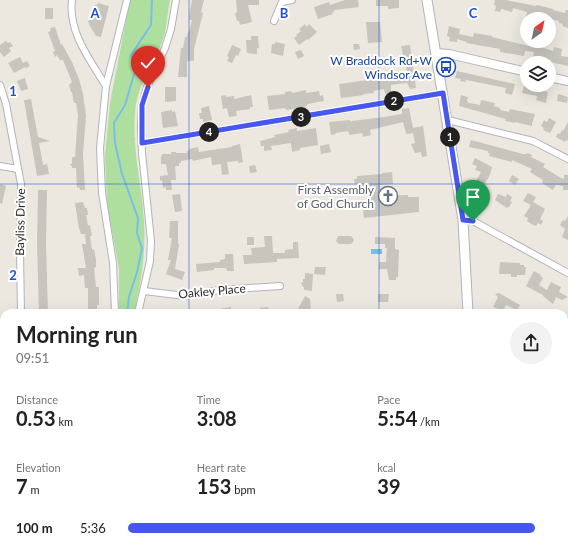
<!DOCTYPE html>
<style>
:root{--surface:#fff;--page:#f2f2f2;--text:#222;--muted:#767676;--accent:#4857ef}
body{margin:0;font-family:Lato,sans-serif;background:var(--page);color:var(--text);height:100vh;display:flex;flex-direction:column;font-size:15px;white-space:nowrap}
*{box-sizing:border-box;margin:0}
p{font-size:13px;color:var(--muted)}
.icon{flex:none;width:22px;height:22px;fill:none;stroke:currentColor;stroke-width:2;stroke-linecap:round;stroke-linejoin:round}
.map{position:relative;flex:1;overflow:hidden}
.sheet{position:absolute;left:0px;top:309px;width:568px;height:242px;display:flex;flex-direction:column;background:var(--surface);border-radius:12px 12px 0 0;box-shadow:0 4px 16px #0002}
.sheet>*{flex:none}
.needle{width:26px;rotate:33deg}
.fabs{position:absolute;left:520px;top:12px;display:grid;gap:8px}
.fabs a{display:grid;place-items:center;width:36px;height:36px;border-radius:50%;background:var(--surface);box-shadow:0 4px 16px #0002;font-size:20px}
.pin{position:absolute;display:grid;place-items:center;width:34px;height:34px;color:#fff;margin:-41px -17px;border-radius:50% 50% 50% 0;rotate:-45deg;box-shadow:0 0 4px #0007}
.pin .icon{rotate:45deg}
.km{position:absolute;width:20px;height:20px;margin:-10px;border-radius:50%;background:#222;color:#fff;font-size:11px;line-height:20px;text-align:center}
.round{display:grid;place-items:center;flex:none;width:42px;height:42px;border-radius:21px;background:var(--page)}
.summary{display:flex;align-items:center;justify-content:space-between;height:68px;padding:0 16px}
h1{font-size:22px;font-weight:700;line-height:30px}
.metrics{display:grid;grid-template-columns:repeat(3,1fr);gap:6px;height:68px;padding:4px 16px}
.metrics div{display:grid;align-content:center}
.metrics b{font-size:20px;font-weight:700}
.metrics small{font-size:11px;font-weight:400}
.metrics p{font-size:11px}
ul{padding:0 16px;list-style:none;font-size:13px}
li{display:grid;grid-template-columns:64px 48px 1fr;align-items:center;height:30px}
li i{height:10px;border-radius:5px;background:var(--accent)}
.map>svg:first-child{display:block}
</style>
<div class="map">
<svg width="568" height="551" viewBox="0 0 568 551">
<rect width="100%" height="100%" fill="#ece8df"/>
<!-- green -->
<path fill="#aedf9e" d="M130,0H170C167,14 167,29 162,42C153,67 137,84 135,113C132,149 142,186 144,222C146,253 141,283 134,313H119V269L107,203L105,155L110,103Z"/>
<!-- cemetery -->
<path fill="#c2d5b7" d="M0,389L4,390V547H307L306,551H0Z"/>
<!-- water -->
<rect fill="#78bfe8" x="371" y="249" width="11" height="5"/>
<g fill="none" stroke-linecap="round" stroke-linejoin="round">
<!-- stream -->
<g stroke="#78bfe8" stroke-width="2">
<path d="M127,313L129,297L137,272L142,248L137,233L138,218L122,174L115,143L114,123L125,105L135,71L131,55L151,25L152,0"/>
<path d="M173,547L176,551"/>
</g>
</g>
<!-- building -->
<g fill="#c8c4be">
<path d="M192,0H204L201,12L203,13L194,49V61H187V77H178L181,48H183L185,37H187L188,31L189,32L192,20H190L189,17Z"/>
<path d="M236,0H259V5H248L252,22L240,25L239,21H237L235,13L237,12Z"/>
<path d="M345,0H358L359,7L335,10L332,13L333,14L318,19L314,7L329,2L330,5Z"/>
<path d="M376,0H399V8L388,9V6H376Z"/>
<path d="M495,0H506L536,6L537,5L553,9V10L565,13L566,10H568V28L562,26L563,24L559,23V21L538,16L537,19H529V17H526L527,12L513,8L512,12L501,9L500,12L495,11L496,6L494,5Z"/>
<path d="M98,3L109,6L101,37L96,36L90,26L88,21L99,12L94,11L95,5H97Z"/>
<rect x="45" y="8" width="8" height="11"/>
<path d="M366,22H380L382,42L368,43Z"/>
<path d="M305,24L307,27L309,24L317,32L308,40L307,39L299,45L294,38L297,36L296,35L301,31L299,29Z"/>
<path d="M449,26L460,29L459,34L473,37L474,33L492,36V37L533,47L536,46L541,47L553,51L554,47L562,49L561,56L568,57V66L550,62L551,60L541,58V60L533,58L534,52L525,51L524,56L500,52V49L466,43L467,42L457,39V42L449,41L450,37L447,36Z"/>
<path d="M55,27L61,45L62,44L72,62L79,79L83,94L86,116L83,154L85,190H80L79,187L77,188L76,168H72V166L70,165L72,163V157H75L78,115L76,103H74L72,92H71L69,85L72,82L63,60H60L57,55L55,57L53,52L55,51L48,32L51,31L50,28Z"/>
<path d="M251,36H258L259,48H257V54L247,53L246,40H251Z"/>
<path d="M6,41L8,43L10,42L13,46L9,48L11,51L4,57L0,52V45Z"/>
<path d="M275,42L285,44L283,56L271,53L272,44H275Z"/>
<path d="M353,44H359L360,49L354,50Z"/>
<path d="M232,45L241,49L238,56L236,55L232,63L227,61L229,57L227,56Z"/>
<path d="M410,45L416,88L410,89L407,83L391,85V93L385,94L384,89L373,91L374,93L363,94L364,95L341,98L339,84L397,76V79L408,77L401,46Z"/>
<path d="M301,50L304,56L298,59L295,52Z"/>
<path d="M20,57L23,63L27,61L30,66L26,68L25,67L14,73L8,63Z"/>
<path d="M457,71L515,84L512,95L505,93L506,88L466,80L465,82L460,81L461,79L455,78Z"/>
<path d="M25,78L28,89L21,91L17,81Z"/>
<path d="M524,86L548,92L546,103L536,100L537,96L522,93Z"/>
<path d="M165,87H176V101L165,102Z"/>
<path d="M306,90V93L319,91L320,96L323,95L324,101L307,104V106L294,109L286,110L285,108L269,110L267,96L285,94V92L291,91L292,93Z"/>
<path d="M558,94L568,97L567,103L557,101Z"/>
<path d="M226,95V97L234,96V99L251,95L253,107H250V109L236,111L237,116L229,117L227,108L223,109L221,96Z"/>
<path d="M461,95L468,97L467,101L469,103L480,105L481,100L495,103L494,106L500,108V110L509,112L510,109L535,114L532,124V126L515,122V123L505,121L506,119L459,106Z"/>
<path d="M31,99L38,137L50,141L39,143L43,165L47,164L49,174L37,176L24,100Z"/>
<path d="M209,106L212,120L203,122V119H200L199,113H202L201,108Z"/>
<path d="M409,108L413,128L423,126L427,156L422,157L421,152L415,153L411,144L415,143L413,133L407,134L406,133L403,122L370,130L371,135L363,137L362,133L350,135L349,134L348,131L335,133L336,134L331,135L329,122L350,120V122L352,121L384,117L402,114V109Z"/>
<path d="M172,110V112L175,111L178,126L163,128L161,112Z"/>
<path d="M549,118L556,122L550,133L543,130L544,128L541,126L544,120L547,122Z"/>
<path d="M568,122V141L566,140L565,142L556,137L558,133L560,134L562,130L563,131Z"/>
<path d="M297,128V131L316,128L318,145L300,148V150L292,152L291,143L271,146L272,150L264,151V146H261L260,141L275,137L274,135L289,132L288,130Z"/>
<path d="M471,140L523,154H526L527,153L532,155L531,157L545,164L543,167L561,178L564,179V175H568V190H563V186L556,185L553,190L542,183L543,180L530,172L532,169L512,160V162L489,156L490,153H488V151L469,147Z"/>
<path d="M240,144L243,162L238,163V161L227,162L229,174L222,175L221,164L212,165L211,157L193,161L192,159L181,161V163H179V166H175L176,180H171L172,190H166V187L163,188L162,180L160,181V176L168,175L166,164H161V158L162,154H171V152H176V153H187V151L190,150L189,149L198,147L199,152L232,147V146Z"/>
<path d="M329,144L331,152L321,154L320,146Z"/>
<path d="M475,158L492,167L490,175L484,185L476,181L481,172L475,170L477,166L472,164Z"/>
<path d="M255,165L257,172L250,173L249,166Z"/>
<path d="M392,172L393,184L380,185L381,196L408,195V197H419V212L364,218L363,209L369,208L368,188H358V184H355L354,179H357V176L382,174V173Z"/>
<path d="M512,175L519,179L515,185L509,181Z"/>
<path d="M0,184L6,186L2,204L0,203Z"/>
<path d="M38,190H47L46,244L48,313H39L37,244Z"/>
<path d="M528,193L536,197L533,202L545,209L540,219L543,221L541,225L538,223L536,226L533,225L527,221L528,218L524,216L531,205L523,201Z"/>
<path d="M180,194L182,211L175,212L172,195Z"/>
<path d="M498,194L506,197L507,194L512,197L510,201L512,202L509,207H508L507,208L495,200Z"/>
<path d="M83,202L85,208H87L88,215H86L88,226L90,225L92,236H90L92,250L94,249L96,260V267L94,268L96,287H99V305H97V312H88V288H85L84,275L79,276L78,268H86L82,244H86L85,234H81L79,228L75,203Z"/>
<path d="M568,216V240L562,237L565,229L560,225L563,220L565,221Z"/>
<path d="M170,221H178V244H179L175,269L185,272L182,280L166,274L171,260H168L172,238H169Z"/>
<path d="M264,236H272L273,253H285V250L293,249V242H298L299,258L277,259V262L244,264L243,255H252L251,248L265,247Z"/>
<path d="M338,236H351L354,240L353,242L351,244H339L336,241Z"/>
<rect x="247" y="237" width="7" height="8"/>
<path d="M375,237L395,238V249L399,250L398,277H396V280H389L387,269H379V262H386L387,248H385V244H375Z"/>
<path d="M225,254H233L234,271H227L226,268H214V270L197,272L196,264L220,262V260L225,259Z"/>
<path d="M500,262L520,263V265H524V267H526L525,275H517V277H511V274H499Z"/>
<path d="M315,267H326L325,275L314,274Z"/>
<path d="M534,271L541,275L540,276L543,278L539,285L547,290L551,282L561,287L559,292L568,297L562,300L556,297L553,304L543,296V295L526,286Z"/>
<path d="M305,273L313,274L312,291L304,290V287H303L301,283L303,282V279H305Z"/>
<path d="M499,293L520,305L517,310L506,305L503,311L493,307L498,297L495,294Z"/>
<path d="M336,294H343L344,301L337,302Z"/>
<path d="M378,294H389L388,302H378Z"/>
<path d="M305,296L310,299L311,311L307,309L306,313H296Z"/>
<path d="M231,307V313H213V310Z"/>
<path d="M268,307L269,313H260V308Z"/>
</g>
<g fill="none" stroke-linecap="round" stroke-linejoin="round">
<!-- service casing -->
<g stroke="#b2b3be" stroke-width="5">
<g id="service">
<path d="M0,391L4,392"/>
<path d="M0,436L4,420"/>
<path d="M564,481L568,474"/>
<path d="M0,492L4,493"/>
<path d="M0,536L4,537"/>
<path d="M15,547L16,551"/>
<path d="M45,547L48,551"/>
<path d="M75,547L78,551"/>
<path d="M148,547L151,551"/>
<path d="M201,547L205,551"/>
<path d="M248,547L252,551"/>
<path d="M291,551L292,547"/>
<path d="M533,551L535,547"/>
</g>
</g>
<!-- minor casing -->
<g stroke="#b2b3be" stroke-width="8">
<g id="minor">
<path d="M72,0C68,32 90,60 106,86"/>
<path d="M274,21L282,2L292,0"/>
<path d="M0,85L6,104L21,184L20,251L21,313"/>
<path d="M448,120L533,141L568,159"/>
<path d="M142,143L443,93"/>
<path d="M0,166L18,169"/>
<path d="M463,220L473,221L568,273"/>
<path d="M144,291L185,296L220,290L280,286"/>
<path d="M115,313L113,263L102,193L100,148L106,86L127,0"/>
<path d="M138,313L150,261L151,241L142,153L141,127L142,105L147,87L165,48L171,29L176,0"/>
<path d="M564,429L568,431"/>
</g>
</g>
<!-- tertiary casing -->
<g stroke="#b2b3be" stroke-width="10">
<g id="tertiary">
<path d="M436,53L449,54L527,72"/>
<path d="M549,77L568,81"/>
</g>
</g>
<!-- secondary casing -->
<g stroke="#b2b3be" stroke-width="11">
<g id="secondary">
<path d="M427,0L463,220L468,313"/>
<path d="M491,547V551"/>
</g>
</g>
<!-- path -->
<g stroke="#c8c8c8" stroke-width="1" stroke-dasharray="3 2" stroke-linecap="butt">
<path d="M108,141L109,144L136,139"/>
<path d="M180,547L185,551"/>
</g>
<!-- service -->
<use href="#service" stroke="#fff" stroke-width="3"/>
<!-- minor -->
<use href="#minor" stroke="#fff" stroke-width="6"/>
<!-- tertiary -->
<use href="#tertiary" stroke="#fff" stroke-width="8"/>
<!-- secondary -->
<use href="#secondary" stroke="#fff" stroke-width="9"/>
</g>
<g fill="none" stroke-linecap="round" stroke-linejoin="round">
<!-- route casing -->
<g stroke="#fff" stroke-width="8">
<path id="route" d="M148,87L142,105V143L443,93L463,220L473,221"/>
</g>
<!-- route -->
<use href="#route" stroke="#4857ef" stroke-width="5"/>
</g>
<!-- grid -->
<path fill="none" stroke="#1d4ed8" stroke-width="1" stroke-opacity="0.55" d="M189,0V313M379,0V313M0,184H568M0,367H4M564,367H568M189,547V551M379,547V551"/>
<!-- icons -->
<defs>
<g id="bus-ring" transform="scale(1)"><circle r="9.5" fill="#fff" stroke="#1a4fb4" stroke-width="1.5"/><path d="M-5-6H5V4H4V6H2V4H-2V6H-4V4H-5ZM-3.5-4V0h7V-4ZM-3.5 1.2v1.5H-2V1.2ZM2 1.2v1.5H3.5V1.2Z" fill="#1a4fb4"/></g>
<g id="church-ring" transform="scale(1)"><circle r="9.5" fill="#fff" stroke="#6b7280" stroke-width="1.5"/><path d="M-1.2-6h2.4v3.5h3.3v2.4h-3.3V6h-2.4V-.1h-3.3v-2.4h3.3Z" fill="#6b7280"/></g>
</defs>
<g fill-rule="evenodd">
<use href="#bus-ring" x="446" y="67"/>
<use href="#church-ring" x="388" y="196"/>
</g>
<g text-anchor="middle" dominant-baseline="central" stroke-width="4" stroke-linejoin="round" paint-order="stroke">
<!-- transit labels -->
<g font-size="12" fill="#164399" stroke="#fff" text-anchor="end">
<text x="432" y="60">W Braddock Rd+W<tspan x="432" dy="14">Windsor Ave</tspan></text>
</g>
<!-- worship labels -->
<g font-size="12" fill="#5b616d" stroke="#fff" text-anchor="end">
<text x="374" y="189">First Assembly<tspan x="374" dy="14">of God Church</tspan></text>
</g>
<!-- street labels -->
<g font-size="12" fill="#2b2b2b" stroke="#fff">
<text transform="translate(20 222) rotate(-89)">Bayliss Drive</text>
<text transform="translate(212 291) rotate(-5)">Oakley Place</text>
</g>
</g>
<g font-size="13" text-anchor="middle" font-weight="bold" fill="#1d4ed8" stroke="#fff" stroke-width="4" stroke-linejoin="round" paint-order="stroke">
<text x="95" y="18">A</text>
<text x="284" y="18">B</text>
<text x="473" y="18">C</text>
<text x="13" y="96">1</text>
<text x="13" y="280">2</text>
</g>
</svg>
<div class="fabs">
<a><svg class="needle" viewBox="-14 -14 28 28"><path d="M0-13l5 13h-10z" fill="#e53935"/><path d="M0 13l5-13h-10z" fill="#767676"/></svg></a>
<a><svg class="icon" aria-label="layers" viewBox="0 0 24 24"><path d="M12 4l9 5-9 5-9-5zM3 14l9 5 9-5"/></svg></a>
</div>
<div class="pin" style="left:473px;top:221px;background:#1e9e55"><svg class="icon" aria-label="arrive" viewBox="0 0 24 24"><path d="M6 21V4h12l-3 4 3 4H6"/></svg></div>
<div class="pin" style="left:148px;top:87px;background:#d93025"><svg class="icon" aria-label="check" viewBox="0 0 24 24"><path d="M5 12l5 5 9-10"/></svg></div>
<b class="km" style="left:450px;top:137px">1</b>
<b class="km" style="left:394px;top:101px">2</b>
<b class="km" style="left:301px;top:117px">3</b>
<b class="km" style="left:209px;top:132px">4</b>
<section class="sheet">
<div class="summary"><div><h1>Morning run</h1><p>09:51</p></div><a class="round"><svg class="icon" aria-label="share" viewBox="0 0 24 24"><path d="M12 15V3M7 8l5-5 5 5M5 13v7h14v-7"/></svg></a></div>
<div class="metrics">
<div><p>Distance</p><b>0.53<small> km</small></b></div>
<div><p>Time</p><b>3:08</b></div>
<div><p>Pace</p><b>5:54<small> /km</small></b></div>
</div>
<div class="metrics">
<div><p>Elevation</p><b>7<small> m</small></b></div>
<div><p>Heart rate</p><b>153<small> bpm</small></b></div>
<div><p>kcal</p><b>39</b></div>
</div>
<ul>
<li><b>100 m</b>5:36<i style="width:96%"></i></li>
</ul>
</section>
</div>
